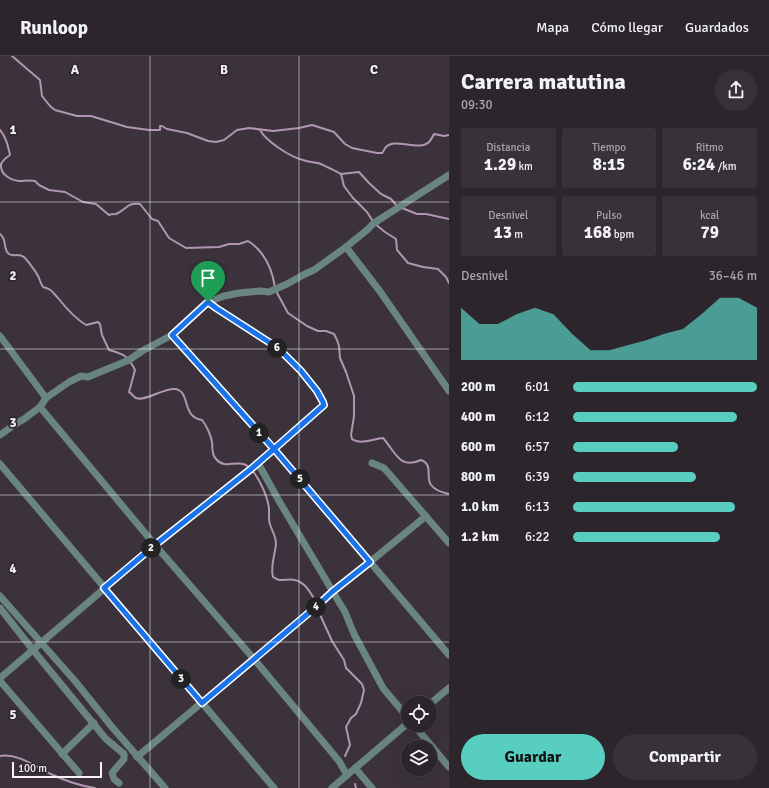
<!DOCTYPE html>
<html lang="es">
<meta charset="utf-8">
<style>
:root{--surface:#2c262c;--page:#383238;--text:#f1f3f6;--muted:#a6a5a9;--line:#484348;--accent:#58cec0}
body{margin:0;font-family:Signika,sans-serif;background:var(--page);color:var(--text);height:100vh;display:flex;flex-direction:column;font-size:15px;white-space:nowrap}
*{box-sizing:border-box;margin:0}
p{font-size:13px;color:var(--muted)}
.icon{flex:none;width:22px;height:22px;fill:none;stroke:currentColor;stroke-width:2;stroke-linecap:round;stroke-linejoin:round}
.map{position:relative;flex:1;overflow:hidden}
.panel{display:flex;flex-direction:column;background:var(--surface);width:320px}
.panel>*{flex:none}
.controls{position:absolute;left:401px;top:640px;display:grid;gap:8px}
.controls a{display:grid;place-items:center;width:36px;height:36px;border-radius:50%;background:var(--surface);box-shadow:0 4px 16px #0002,0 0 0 1px var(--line);font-size:20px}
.scale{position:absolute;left:12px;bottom:10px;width:90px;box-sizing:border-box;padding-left:4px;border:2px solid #f8f2f8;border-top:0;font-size:11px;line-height:14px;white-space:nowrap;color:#f8f2f8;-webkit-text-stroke:3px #302831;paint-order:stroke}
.pin{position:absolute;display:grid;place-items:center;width:34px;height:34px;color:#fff;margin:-41px -17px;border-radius:50% 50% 50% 0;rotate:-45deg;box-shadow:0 0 4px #0007}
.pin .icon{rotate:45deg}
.km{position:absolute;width:20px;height:20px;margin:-10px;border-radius:50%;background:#222;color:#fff;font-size:11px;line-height:20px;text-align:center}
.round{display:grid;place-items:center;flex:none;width:42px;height:42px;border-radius:21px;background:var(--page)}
.headline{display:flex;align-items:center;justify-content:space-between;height:68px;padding:0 12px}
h1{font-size:22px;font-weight:800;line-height:30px}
.metrics{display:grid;grid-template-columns:repeat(3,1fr);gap:6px;height:68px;padding:4px 12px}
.metrics div{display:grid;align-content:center;border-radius:4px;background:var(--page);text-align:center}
.metrics b{font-size:17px;font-weight:800}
.metrics small{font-size:11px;font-weight:400}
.metrics p{font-size:11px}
.chart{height:112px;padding:8px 12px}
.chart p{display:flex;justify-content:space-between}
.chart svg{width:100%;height:72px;margin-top:4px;fill:var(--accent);opacity:.7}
.primary-button{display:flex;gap:8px;margin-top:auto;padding:8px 12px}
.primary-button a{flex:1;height:46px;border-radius:24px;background:var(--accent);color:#111;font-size:16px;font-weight:800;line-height:46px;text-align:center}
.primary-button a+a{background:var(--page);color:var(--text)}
ul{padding:0 12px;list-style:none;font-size:13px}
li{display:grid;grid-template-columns:64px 48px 1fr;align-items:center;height:30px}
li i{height:10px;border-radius:5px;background:var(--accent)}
header{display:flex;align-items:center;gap:24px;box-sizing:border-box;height:56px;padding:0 20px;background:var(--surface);border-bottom:1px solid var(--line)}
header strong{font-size:19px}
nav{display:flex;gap:22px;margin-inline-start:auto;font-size:14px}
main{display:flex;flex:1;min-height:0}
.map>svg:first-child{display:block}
</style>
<header>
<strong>Runloop</strong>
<nav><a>Mapa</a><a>Cómo llegar</a><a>Guardados</a></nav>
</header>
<main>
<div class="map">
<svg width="449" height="732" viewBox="0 0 449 732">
<rect width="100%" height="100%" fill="#3b323b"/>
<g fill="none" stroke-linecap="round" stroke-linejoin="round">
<!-- stream -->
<g stroke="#b196b1" stroke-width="2">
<path d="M12,0L40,24L42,40L50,50L55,54L77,60H91L127,71L149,74H160V70H162L167,73L187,77L208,85L216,86L224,84L237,74L249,72L273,75L299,72L312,69L334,76L345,88L352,92L377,97H382C383,96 385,92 386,91C395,81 419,96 429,86C431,84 433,80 434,78L444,80L449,79"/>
<path d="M0,74C6,81 8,90 10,99C7,101 3,104 1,108C0,119 11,124 19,125C24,125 30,124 35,125L39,129L49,134L65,136L83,146L96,148L109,159C110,158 115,158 116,158C126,154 127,146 140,148L152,163L158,165L169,182L186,192L219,191L229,188H239L248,185C264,195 272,213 275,231"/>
<path d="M260,74C266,85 290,101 303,104C308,106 313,106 318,107C326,110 333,114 341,118L344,130L353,142L367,156L374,167L385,176L396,183L397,194L408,207L423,211L438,213L446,221L449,227"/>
<path d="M341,118L359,116L369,127L381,138L391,143L398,151"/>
<path d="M402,152L417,158H426L449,163"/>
<path d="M0,178C8,184 2,193 9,198C13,201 19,197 24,201C28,205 37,217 39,222C40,225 41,228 43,231C52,233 52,236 58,242C66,252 76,263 86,269L98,266L100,268L102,279L109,294C124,298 128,300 135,314L129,336C131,337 134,341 136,342C145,346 163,332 175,333C191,335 181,361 202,364C206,369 211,379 212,386C213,392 211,398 216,403C227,416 239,399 252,414C260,424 267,439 269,452C269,456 269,460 269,464C270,473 276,478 276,488C275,498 270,512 273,521C281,527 286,522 295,524C305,526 313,539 316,548"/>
<path d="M276,235L288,257L307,270L318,275H326L334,278L337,284L339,290L340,302L346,316L354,340V360L351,379L352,383C360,389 373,383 383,382C395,395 399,414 421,404C434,409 425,420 431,429C435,434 444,437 449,438"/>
<path d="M317,552L332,585L344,604L346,612L362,628L364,634L361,647L356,658L351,662L346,671L350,689L345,700"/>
<path d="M0,700C19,697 37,712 53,719C66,725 81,730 95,732"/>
<path d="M355,728L356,732"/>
</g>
<!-- minor -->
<g stroke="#6a8581" stroke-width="7">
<path d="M346,191L379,234L449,335"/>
<path d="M172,279L274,393L449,599"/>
<path d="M0,280L46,342"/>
<path d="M40,351L155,489L254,603L339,705L347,719"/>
<path d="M0,379L14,369L24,363L40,351L46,342L69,326L81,320L88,321L129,304L142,295L172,279L208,246L224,240L239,237L260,235L269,236L287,228L305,218L314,214L346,191L367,174L374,167L449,119"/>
<path d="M258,407L279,445L345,556L354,578L383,632L408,662"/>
<path d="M372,407L384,412L449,487"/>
<path d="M0,408L274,732"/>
<path d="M0,540L75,625L112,671L165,732"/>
<path d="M0,552L33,594L106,683L124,698V703L112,717L114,723L119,727"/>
<path d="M0,622L155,489L251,413L324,349L323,346L317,335L301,315L285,299L275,290L216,252L208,246"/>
<path d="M0,625L79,717"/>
<path d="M430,648L449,632"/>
<path d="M414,669L449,711"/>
<path d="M62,698L94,667"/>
<path d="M137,701L317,550L332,536L370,506L426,460"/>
<path d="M355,712L372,732"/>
<path d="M332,732L408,667"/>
</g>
</g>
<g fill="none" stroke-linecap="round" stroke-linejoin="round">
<!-- route casing -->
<g stroke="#fff" stroke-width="8">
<path id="route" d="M208,246L172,279L274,393L251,413L155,489L104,532L202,647L317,550L332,536L370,506L274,393L324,349L323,346L317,335L301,315L285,299L275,290L216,252L208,246"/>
</g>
<!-- route -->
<use href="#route" stroke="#1a73e8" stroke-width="5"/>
</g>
<!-- grid -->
<path fill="none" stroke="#f8f2f8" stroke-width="1" stroke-opacity="0.55" d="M150,0V732M299,0V732M0,146H449M0,293H449M0,439H449M0,586H449"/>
<g font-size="13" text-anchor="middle" font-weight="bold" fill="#f8f2f8" stroke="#302831" stroke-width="3.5" stroke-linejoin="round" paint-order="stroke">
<text x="75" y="18">A</text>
<text x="224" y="18">B</text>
<text x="374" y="18">C</text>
<text x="13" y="78">1</text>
<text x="13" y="224">2</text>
<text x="13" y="371">3</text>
<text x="13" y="517">4</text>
<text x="13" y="663">5</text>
</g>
</svg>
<div class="controls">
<a><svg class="icon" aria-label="locate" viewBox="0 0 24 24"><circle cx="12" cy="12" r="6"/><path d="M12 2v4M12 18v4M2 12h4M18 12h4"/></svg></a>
<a><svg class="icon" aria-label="layers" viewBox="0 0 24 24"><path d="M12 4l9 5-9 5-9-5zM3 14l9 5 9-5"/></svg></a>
</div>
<div class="scale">100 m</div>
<div class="pin" style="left:208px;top:246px;background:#1e9e55"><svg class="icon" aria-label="arrive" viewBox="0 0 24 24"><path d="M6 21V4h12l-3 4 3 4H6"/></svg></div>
<b class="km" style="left:259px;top:377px">1</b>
<b class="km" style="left:151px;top:492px">2</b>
<b class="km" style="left:181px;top:623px">3</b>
<b class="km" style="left:316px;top:551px">4</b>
<b class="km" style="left:300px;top:423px">5</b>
<b class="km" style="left:277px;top:292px">6</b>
</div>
<section class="panel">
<div class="headline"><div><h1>Carrera matutina</h1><p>09:30</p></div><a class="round"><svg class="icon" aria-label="share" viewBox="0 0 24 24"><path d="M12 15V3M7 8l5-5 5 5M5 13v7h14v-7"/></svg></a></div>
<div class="metrics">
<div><p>Distancia</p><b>1.29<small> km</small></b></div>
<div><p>Tiempo</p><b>8:15</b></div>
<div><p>Ritmo</p><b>6:24<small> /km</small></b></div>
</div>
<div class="metrics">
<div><p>Desnivel</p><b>13<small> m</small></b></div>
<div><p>Pulso</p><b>168<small> bpm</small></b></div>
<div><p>kcal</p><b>79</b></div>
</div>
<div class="chart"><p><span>Desnivel</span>36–46 m</p>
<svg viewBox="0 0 160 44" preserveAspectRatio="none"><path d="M0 44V12L10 22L20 22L30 16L40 12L50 16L60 28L70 38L80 38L90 35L100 32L110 28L120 25L130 16L140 6L150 6L160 12V44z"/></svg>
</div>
<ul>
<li><b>200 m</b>6:01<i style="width:100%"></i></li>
<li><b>400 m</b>6:12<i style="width:89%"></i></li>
<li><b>600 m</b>6:57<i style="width:57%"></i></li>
<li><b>800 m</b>6:39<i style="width:67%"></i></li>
<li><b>1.0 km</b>6:13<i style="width:88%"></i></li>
<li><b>1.2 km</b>6:22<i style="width:80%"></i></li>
</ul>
<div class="primary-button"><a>Guardar</a><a>Compartir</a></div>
</section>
</main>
